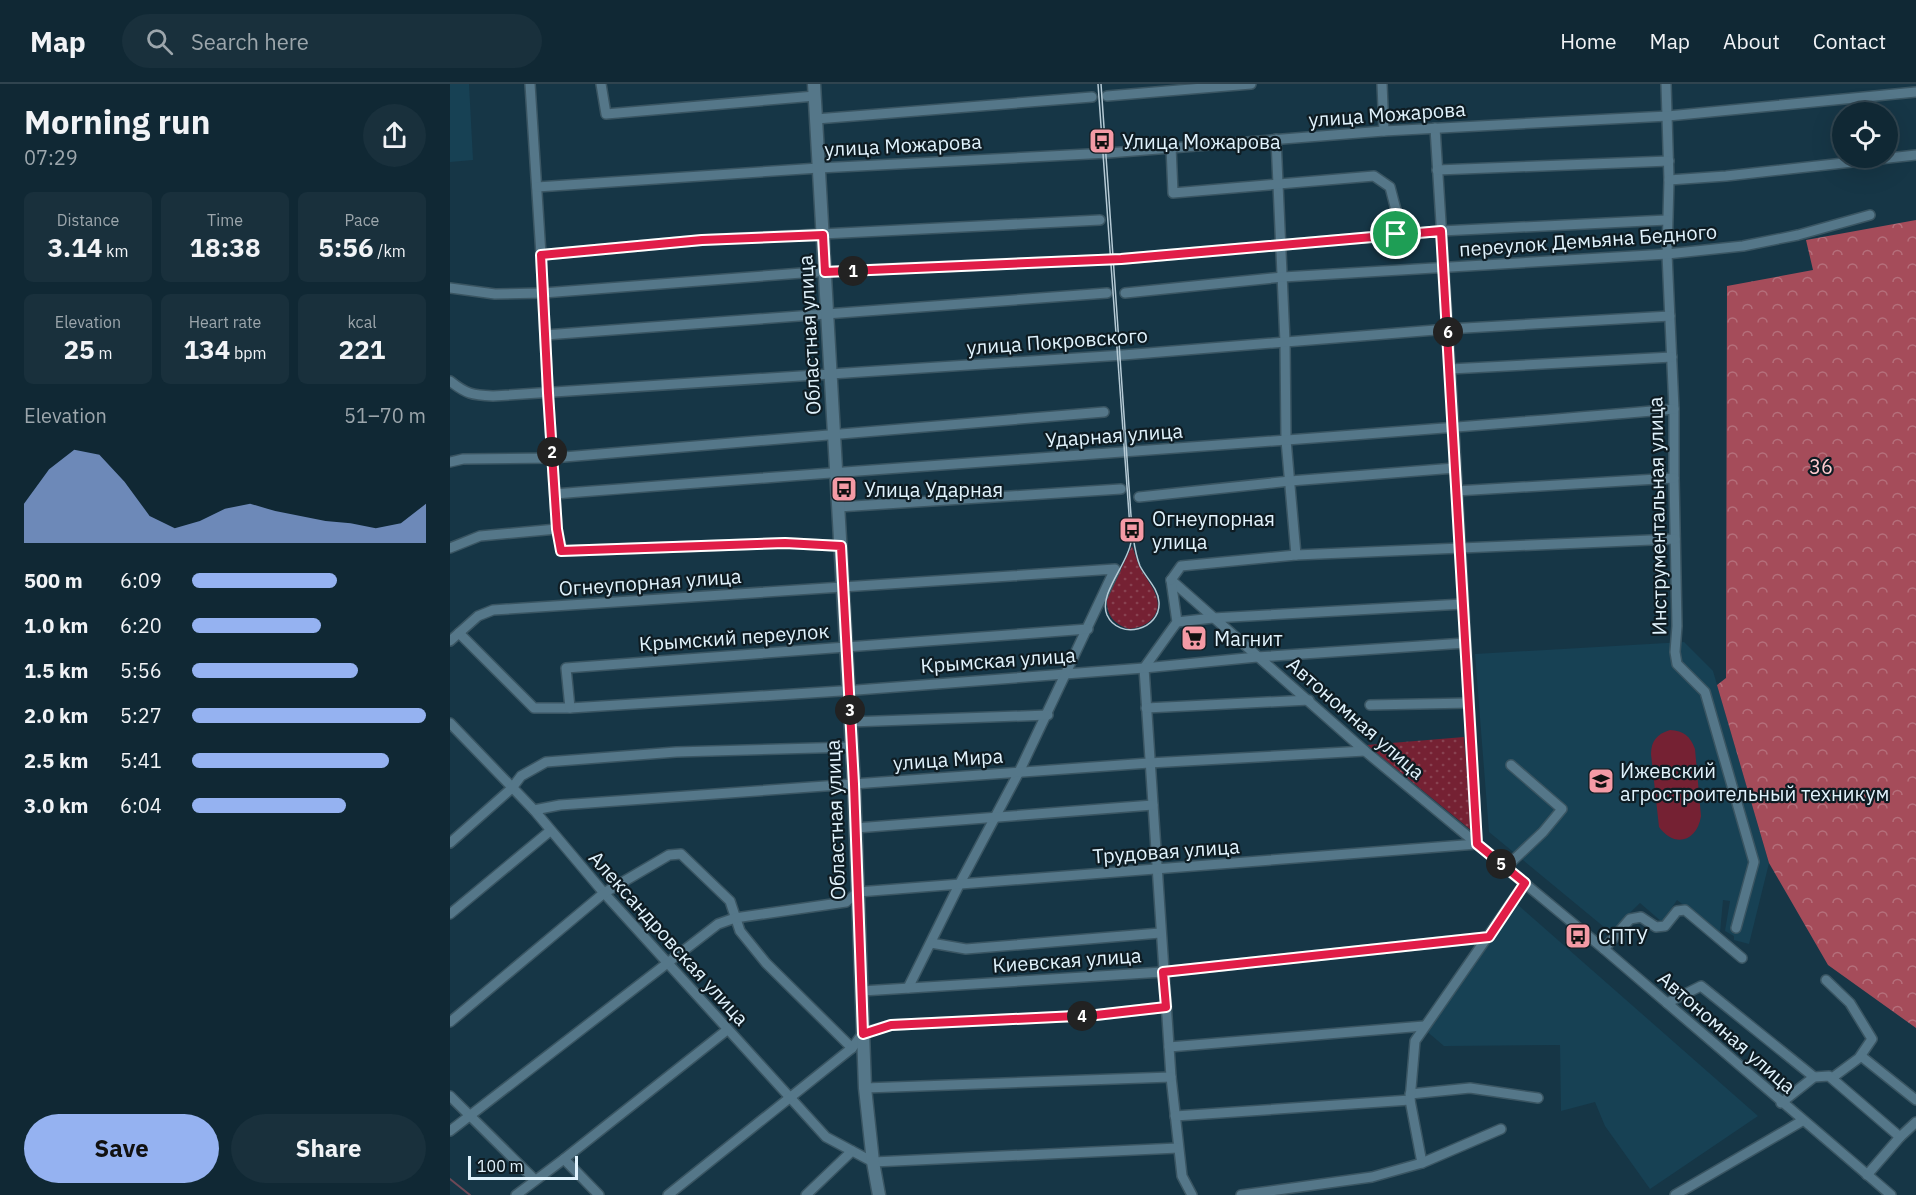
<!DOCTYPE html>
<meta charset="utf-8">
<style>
:root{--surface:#102834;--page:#19303c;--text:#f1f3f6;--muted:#9ca6ac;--line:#30444f;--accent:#95b2f1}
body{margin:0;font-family:"IBM Plex Sans",sans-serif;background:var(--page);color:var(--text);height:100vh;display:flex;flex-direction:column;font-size:22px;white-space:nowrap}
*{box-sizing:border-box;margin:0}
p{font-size:20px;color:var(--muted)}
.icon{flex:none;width:33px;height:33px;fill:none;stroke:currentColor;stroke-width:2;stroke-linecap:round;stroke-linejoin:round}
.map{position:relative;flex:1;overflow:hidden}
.sheet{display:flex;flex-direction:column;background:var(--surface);width:450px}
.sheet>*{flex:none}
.controls{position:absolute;left:1382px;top:18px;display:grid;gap:12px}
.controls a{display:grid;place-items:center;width:66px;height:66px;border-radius:50%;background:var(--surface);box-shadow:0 6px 24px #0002,0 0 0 2px var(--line);font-size:30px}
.scale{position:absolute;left:18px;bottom:15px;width:110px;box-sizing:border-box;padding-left:6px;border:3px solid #e1f3fd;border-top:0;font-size:16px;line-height:21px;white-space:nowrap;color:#e1f3fd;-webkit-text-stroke:4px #0e1c23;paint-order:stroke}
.pin{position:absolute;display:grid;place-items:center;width:51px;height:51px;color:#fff;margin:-26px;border:3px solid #fff;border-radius:50%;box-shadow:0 2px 6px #0007}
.km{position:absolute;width:30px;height:30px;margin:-15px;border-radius:50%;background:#222;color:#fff;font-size:16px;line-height:30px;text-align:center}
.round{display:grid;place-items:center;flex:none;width:63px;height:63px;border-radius:32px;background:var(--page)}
.headline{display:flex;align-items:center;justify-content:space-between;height:102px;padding:0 24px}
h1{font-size:33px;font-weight:700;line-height:45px}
.stats{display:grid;grid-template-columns:repeat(3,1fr);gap:9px;height:102px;padding:6px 24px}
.stats div{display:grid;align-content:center;border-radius:9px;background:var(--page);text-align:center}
.stats b{font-size:26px;font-weight:700}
.stats small{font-size:16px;font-weight:400}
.stats p{font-size:16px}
.chart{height:168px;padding:12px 24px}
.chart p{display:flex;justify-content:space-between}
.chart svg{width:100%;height:108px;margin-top:6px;fill:var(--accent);opacity:.7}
.cta{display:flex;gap:12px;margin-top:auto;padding:12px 24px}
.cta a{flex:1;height:69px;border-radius:36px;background:var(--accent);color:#111;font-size:24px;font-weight:700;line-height:69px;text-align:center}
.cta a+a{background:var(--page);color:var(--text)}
ul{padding:0 24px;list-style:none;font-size:20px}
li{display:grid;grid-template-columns:96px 72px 1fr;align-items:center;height:45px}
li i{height:15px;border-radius:8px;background:var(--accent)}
header{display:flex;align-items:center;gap:36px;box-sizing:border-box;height:84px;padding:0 30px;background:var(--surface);border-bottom:2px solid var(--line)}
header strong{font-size:28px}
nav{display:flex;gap:33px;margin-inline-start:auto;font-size:21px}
.search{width:420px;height:54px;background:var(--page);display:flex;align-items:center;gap:15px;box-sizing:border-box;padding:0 21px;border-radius:33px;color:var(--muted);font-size:22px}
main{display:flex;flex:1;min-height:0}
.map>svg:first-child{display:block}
</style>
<header>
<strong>Map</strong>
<div class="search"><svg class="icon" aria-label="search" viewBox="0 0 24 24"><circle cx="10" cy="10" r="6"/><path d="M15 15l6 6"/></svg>Search here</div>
<nav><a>Home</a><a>Map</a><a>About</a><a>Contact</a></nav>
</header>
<main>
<section class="sheet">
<div class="headline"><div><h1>Morning run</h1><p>07:29</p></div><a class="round"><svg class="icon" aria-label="share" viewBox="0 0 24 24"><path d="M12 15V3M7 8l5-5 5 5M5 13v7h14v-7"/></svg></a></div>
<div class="stats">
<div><p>Distance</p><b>3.14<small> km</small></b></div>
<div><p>Time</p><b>18:38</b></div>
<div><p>Pace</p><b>5:56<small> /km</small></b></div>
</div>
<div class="stats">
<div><p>Elevation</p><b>25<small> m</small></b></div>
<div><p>Heart rate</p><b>134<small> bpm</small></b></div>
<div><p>kcal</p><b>221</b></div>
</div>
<div class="chart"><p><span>Elevation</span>51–70 m</p>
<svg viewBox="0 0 160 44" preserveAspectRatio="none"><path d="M0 44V28L10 14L20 6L30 8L40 19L50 33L60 38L70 35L80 30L90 28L100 31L110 33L120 35L130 36L140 38L150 36L160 28V44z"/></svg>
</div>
<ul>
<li><b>500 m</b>6:09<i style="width:62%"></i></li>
<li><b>1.0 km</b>6:20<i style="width:55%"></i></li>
<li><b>1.5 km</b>5:56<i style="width:71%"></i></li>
<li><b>2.0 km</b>5:27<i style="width:100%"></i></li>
<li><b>2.5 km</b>5:41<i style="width:84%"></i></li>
<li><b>3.0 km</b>6:04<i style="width:66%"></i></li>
</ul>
<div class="cta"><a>Save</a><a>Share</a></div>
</section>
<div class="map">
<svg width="1466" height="1111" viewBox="0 0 1466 1111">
<defs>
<pattern id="grass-dots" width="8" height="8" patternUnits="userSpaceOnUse" patternTransform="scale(1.5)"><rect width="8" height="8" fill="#752133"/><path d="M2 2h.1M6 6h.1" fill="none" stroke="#884251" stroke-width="1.8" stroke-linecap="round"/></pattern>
<pattern id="forest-crowns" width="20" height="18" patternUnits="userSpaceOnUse" patternTransform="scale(1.5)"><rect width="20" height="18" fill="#a54c5a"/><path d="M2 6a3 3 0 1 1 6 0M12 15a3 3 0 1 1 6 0" fill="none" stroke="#b56f7b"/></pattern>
</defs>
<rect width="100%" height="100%" fill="#163646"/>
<!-- built -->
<g fill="#174154">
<path d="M0,0H19L23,76L0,78Z"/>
<path d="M1234,558L1263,587L1319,779L1299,860L1284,856V852L1275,847L1280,817L1273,816L1270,849L1227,816L1212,838L1190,819L1160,848L1039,748L1025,570Z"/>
<path d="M1067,820L1308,1032L1200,1105L1155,1042L1145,1018L1111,1027L1110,961L994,962L974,945Z"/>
</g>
<!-- grass -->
<g fill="url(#grass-dots)">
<path d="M682,462C685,469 687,478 690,484C699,500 718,519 701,536C695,542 687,544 679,545C664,540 656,531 657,515Z"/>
<path d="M1014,653L1022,747L917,661Z"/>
</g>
<!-- forest -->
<path fill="url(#forest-crowns)" d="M1466,136V944L1378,881L1319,779L1267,601L1276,594L1277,202L1363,186L1356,156Z"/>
<!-- park -->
<path fill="#752133" d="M1220,646C1234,647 1240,652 1245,665L1251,732C1247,758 1224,764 1209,743L1201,670C1201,657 1207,650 1220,646Z"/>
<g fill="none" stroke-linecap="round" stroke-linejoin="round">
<!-- stream -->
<path stroke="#6e4957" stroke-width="2" d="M0,1095L20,1111"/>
<!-- minor casing -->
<g stroke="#3a5562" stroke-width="12">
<g id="minor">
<path d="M80,0L91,171L98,309L107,445L112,467L335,459L391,462"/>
<path d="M151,0L156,30L365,12"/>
<path d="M932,0L934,47"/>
<path d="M1216,0L1219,96L1217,170L1224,325V394L1227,542L1225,568L1227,580L1255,608L1304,778L1286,844"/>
<path d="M657,12L801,0"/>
<path d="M366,35L642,13"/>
<path d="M985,44L1004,345L1027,760"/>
<path d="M826,55L835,258L836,356L846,471"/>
<path d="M721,63L723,109L924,92L940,103L946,126V150"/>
<path d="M987,86L1219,77"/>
<path d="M1219,96L1276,92L1466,71"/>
<path d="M87,103L369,84L658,69L934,47L1218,32L1466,8"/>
<path d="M91,171L252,156L650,136"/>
<path d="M0,204L45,210L93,209L365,188L671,175L991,147L1217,136"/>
<path d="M675,209L833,193L1217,170L1293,162L1348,151L1420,131"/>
<path d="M95,251L657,209"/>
<path d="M1000,285L1222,273"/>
<path d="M0,297C16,310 22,311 43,312L673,271L998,245L1220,232"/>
<path d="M0,378L13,375L102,374L654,328"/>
<path d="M1006,407L1224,394"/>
<path d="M105,410C478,380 852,358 1224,325"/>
<path d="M689,413L840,397L1005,384"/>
<path d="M388,423L671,405"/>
<path d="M0,464L30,452L107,445"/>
<path d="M721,496L915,667L1154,865L1441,1111"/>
<path d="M721,496L727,538L694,584L721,993L732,1092L742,1111"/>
<path d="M721,496L731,482L846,471L1225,455"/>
<path d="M727,538L763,534L1013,520"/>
<path d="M9,549L84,624H120L407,606L694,584L807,573L1015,559"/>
<path d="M0,557L28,532L43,526L665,485L569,688L509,801L458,904"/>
<path d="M920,621L1019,619"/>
<path d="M120,624L116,584L638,545"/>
<path d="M696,624L859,616"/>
<path d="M400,638L598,631"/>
<path d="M0,639L84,726L154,809L376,1053L423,1078L728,1064"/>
<path d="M84,726L110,721L699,679L915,667"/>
<path d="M406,744L703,721"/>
<path d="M0,759L62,704L71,692L96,678L226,668L402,663"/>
<path d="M1056,783L1093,748L1112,725L1061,681"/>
<path d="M0,830L100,747"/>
<path d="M481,859L516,865L710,849"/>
<path d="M1154,865L1180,835L1191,833L1206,843L1215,842L1227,827L1235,826L1292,874"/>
<path d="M1376,896L1400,919L1422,955L1409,974L1382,994"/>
<path d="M412,907L713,888L1039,853"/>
<path d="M1217,919L1251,902L1364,993"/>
<path d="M0,938L154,809L219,771L231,770L280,817L290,847L316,879L402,964"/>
<path d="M719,963L974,942"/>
<path d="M1411,972L1466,1016"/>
<path d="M415,1004L721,993"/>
<path d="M960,1010L1020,1004L1088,1014"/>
<path d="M0,1012L85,1096"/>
<path d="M1331,1019L1364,993L1379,992L1450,1053L1417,1091"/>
<path d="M725,1032L960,1016"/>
<path d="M0,1047L268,840L285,834L396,818L408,808L1027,760"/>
<path d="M1450,1053L1466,1038"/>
<path d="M114,1075L149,1111"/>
<path d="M972,1079L960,1016L965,957L1075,799"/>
<path d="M66,1111L114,1075L277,946"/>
<path d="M218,1111L402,964L413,949L441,941L646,931L716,923"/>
<path d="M356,1111L402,1067"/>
<path d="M791,1111L922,1093L972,1079L1051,1045"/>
<path d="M1225,1111L1352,1037"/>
</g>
</g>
<!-- secondary casing -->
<g stroke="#3a5562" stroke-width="15">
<path id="secondary" d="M364,0L404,700L415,1004L423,1078L429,1111"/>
</g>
<!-- minor -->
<use href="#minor" stroke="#557789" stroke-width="9"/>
<!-- secondary -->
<use href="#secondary" stroke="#557789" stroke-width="12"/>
<!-- tram -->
<path stroke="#b5cad5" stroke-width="1.5" d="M648,0L681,458C678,480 648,510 657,531C669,557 711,546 709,518C708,504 696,494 690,482C685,470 684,458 682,446L651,0"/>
</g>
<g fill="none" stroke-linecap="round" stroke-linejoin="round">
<!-- route casing -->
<g stroke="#fff" stroke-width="12">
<path id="route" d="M991,147L1027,760L1075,799L1039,853L713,888L716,923L646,931L441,941L413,950L404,700L391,462L335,459L111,467L107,445L98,309L91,171L252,156L373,151L375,188L671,175Z"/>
</g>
<!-- route -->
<use href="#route" stroke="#e11d48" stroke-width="8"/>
</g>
<!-- icons -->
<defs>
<g id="bus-square" transform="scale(1.35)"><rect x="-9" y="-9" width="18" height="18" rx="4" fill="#f49aa5" stroke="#0e1c23"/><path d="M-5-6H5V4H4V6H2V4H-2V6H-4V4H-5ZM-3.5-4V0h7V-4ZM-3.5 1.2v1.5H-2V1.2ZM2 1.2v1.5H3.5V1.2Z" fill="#111"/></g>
<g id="supermarket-square" transform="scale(1.35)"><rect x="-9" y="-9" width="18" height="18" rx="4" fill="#f49aa5" stroke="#0e1c23"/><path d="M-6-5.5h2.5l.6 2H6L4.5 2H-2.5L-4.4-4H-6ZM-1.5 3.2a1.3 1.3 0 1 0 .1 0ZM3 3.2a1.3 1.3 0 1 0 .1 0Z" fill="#111"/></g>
<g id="university-square" transform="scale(1.35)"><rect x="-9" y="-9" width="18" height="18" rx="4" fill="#f49aa5" stroke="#0e1c23"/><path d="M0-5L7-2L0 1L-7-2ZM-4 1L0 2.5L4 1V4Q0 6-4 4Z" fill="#111"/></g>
</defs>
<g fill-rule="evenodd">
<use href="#bus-square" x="652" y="57"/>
<use href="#bus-square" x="394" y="405"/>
<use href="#bus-square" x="682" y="446"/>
<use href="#supermarket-square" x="744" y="554"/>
<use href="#university-square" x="1151" y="697"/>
<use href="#bus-square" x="1128" y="852"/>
</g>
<g text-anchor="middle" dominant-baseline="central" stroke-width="4.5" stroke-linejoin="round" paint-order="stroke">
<!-- street labels -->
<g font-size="20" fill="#e1f3fd" stroke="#0e1c23">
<text transform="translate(937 30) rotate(-4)">улица Можарова</text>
<text transform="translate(453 61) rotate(-3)">улица Можарова</text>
<text transform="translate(1138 156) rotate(-4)">переулок Демьяна Бедного</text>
<text transform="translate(359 251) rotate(-93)">Областная улица</text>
<text transform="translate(607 257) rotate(-4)">улица Покровского</text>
<text transform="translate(664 351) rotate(-4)">Ударная улица</text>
<text transform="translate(1207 432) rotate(-91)">Инструментальная улица</text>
<text transform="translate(200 498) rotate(-4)">Огнеупорная улица</text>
<text transform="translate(284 553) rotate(-4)">Крымский переулок</text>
<text transform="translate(548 576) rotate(-4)">Крымская улица</text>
<text transform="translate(906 634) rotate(41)">Автономная улица</text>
<text transform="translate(498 675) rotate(-4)">улица Мира</text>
<text transform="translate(385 736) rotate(-92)">Областная улица</text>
<text transform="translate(716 767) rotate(-4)">Трудовая улица</text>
<text transform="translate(219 854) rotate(48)">Александровская улица</text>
<text transform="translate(617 876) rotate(-4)">Киевская улица</text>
<text transform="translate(1277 948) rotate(41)">Автономная улица</text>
</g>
<!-- poi labels -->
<g font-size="20" fill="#e1f3fd" stroke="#0e1c23" text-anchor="start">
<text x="672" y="57">Улица Можарова</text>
<text x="414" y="405">Улица Ударная</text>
<text x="702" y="434">Огнеупорная<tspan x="702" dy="23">улица</tspan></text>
<text x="764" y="554">Магнит</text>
<text x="1170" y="686">Ижевский<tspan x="1170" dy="23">агростроительный техникум</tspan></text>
<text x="1148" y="852">СПТУ</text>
</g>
<!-- park labels -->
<g font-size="20" fill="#ffcbcf" stroke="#0e1c23">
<text x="1371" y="382">36</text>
</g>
</g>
</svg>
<div class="controls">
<a><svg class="icon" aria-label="locate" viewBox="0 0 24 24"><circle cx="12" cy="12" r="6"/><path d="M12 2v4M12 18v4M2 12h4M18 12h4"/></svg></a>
</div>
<div class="scale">100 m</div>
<div class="pin" style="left:946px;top:150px;background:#1e9e55"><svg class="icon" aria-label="arrive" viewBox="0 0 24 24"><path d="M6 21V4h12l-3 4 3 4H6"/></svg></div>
<b class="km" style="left:403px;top:187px">1</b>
<b class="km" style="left:102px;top:368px">2</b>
<b class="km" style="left:400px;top:626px">3</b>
<b class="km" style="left:632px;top:932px">4</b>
<b class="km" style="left:1051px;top:780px">5</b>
<b class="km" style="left:998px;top:248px">6</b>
</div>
</main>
